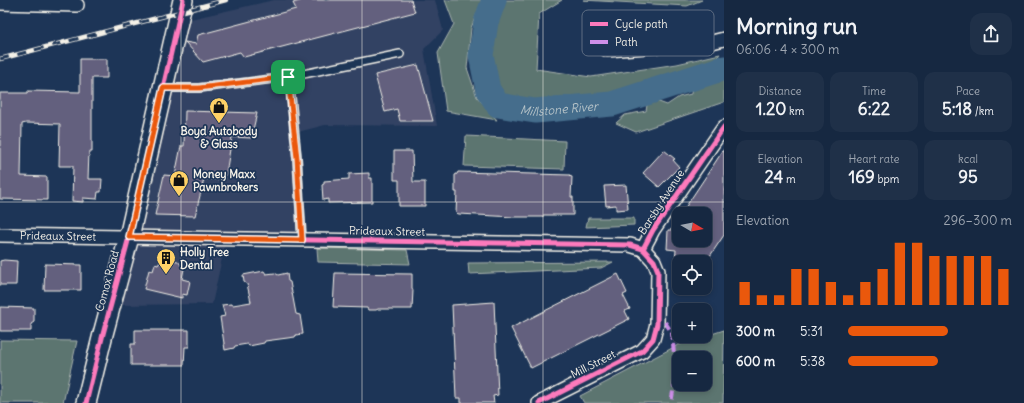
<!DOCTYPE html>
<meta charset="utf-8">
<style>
:root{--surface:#162841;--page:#1f3048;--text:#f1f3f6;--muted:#9ea6b1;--line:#35445a;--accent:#ea580c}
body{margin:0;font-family:Delius,sans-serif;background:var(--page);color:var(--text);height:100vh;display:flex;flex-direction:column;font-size:15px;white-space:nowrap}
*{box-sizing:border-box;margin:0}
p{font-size:13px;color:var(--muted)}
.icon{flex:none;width:22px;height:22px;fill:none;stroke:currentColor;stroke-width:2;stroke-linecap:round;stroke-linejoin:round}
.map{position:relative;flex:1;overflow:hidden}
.sheet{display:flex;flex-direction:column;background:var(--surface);width:300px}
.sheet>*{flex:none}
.needle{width:26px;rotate:100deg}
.fabs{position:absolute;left:672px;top:207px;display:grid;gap:8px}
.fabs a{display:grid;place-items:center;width:40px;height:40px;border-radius:8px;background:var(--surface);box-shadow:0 2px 6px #0003,0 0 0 1px var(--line);font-size:20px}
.pin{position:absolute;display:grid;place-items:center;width:34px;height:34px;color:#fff;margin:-17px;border-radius:8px;box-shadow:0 2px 6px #0006}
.round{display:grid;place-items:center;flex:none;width:42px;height:42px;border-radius:12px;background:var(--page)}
.head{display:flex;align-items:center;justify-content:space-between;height:68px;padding:0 12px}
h1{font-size:22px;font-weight:700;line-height:30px}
.figures{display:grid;grid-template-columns:repeat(3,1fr);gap:6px;height:68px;padding:4px 12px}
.figures div{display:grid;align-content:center;border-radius:10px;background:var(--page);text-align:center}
.figures b{font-size:17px;font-weight:700}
.figures small{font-size:11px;font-weight:400}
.figures p{font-size:11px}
.chart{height:112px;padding:8px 12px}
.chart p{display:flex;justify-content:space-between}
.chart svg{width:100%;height:72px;margin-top:4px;stroke:var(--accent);stroke-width:6}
ul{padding:0 12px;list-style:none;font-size:13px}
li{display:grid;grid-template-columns:64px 48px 1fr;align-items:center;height:30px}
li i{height:10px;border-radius:5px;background:var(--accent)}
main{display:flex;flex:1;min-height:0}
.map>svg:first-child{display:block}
</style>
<main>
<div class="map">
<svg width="724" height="403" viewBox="0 0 724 403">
<rect width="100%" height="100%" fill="#1d3557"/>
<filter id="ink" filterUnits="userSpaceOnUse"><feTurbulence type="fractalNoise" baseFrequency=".025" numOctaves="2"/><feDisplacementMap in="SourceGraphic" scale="8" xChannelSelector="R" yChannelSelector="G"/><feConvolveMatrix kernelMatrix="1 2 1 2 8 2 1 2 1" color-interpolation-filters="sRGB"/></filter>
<g filter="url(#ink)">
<!-- built -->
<path fill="#324263" d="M274,0H435L443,30L424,49L437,126L325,125L298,132L299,232L227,235L212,304L116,305L182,21Z"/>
<!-- green -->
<g fill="#5b7470" stroke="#a8b2ac" fill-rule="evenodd">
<path d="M445,0H482L471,28L467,68L477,97L497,120L446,111L438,53L454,24Z"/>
<path d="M503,0H562L539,14L536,69L591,77L677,64L720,54L713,62L615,95L549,103L508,100L492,78L488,43Z"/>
<path d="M583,0H702L687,6Z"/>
<path d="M724,79V102L636,132L616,123L625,115L646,111L647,105L656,101L667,105L679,97L691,94L692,86L701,83Z"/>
<path d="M466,136L565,141L564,169L464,166Z"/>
<path d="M588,218H634V225L586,227Z"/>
<path d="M317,248L407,250L410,264L318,262Z"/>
<path d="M613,262L601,268L469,274L468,263Z"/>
<path d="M724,330L723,403H584L580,396L678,345ZM679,358H705V384H679Z"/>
<path d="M0,340L77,341L63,403H0Z"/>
</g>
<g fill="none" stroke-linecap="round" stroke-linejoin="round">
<!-- river -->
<path stroke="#446d8c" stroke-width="25" id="s1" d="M494,0L486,22L481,55L488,90L498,105L535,111L612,104L724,68"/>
</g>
<!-- building -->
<g fill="#64607e" stroke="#f4f1e8">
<path d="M303,0H411L415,12L244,57L240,52L203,62L185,42L196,44L198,35L296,9L293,3Z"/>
<path d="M80,59H107V78H92V152H89L88,179H102L101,192H98L97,199L83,198V202L72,201L73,166H59L60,124L26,123L22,124L21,176L47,177V200L0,199V93H28V91L80,92Z"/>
<path d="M418,65L433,121H400L397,109L385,112L375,75Z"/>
<path d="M185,111L257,113L251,138L232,137L225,180L204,179L195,216L155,215L164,175L175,176L181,146H184Z"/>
<path d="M724,149V235L710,256V262H675L676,250L667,249L668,230H671L679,218V240H705V214H681Z"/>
<path d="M664,150L675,159L673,160L679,167L659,187L643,173Z"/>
<path d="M394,151H412L413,182H425V206H399V180H394Z"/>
<path d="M458,172L570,175L569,176L572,177L571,197H573V215H543V217H514L459,214L456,213L457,192H455V175L457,174Z"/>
<path d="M369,173V178H372V202L328,203V199L323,200L322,185L324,184V181L349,179V174Z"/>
<path d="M626,185L628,209L616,210V205L606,206L604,186Z"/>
<path d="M162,259L178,261L184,269L182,279L190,281L187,295L182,294V298L144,289L149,270L153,271L155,264L158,265Z"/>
<path d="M4,260L17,261L16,285H0V261Z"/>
<path d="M45,264L81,265V290H44Z"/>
<path d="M264,271L266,274L275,273L278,275L287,273L288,281L290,282L296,314L300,315L303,334L296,335L295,337L265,341L264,343L249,346L247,344L235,346L234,348L225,350L220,317L225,316L222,305L231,304L233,305L251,302L247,284L244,282L243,275Z"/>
<path d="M335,273L412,274V288L413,290L412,309H378L376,310H368L367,308L333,307Z"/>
<path d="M618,274L627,293L623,295L630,309L625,311L629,319L531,368L511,328Z"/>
<path d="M494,302L498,395L493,396L494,403H461V398H456L452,305Z"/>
<path d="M0,307L34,308V322L31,324V331H0Z"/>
<path d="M135,330H189V347H185L184,365H131V344H135Z"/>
</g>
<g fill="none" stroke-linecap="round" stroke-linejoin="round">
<!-- lane casing -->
<g stroke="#f4f1e8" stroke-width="10">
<g id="lane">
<path d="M289,77L297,158L302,240"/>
<path d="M163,88H199L289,77L400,54"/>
</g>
</g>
<!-- street casing -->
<g stroke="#f4f1e8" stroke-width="16">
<g id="street">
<path d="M0,3L77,5"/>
<path d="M607,50L712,42L724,39"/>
<path id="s2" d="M0,235L630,245L643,249"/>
<path d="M643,249L653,230L724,127"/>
<path d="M539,403L642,351L653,339L657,324L658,271L654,261L643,249"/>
</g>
</g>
<!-- secondary casing -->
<g stroke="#f4f1e8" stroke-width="22">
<path id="secondary" d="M86,403L103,334L129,237L183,0"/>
</g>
<!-- lane -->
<use href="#lane" stroke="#1d3557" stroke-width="7"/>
<!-- street -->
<use href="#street" stroke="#1d3557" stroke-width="13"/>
<!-- secondary -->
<use href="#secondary" stroke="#1d3557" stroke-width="19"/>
<!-- rail casing -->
<g stroke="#f4f1e8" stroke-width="4.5">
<path id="rail" d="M0,59L226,0"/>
</g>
<!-- rail -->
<use href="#rail" stroke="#1d3557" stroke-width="3" stroke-dasharray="9" stroke-linecap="butt"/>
<!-- quiet -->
<path stroke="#ce8fe9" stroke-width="4" stroke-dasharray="8 4" stroke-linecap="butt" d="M665,322L672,333L676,375L671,403"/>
<!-- cycleway casing -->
<g stroke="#1d3557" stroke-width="8">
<g id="cycleway">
<path d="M129,237L630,245L643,249"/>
<path d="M643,249L653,230L724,127"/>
<path d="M86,403L103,334L129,237L183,0"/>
<path d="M539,403L642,351L653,339L657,324L658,271L654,261L643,249"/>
</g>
</g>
<!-- cycleway -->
<use href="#cycleway" stroke="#fd7abc" stroke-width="5"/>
</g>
</g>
<g fill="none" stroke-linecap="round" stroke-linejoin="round" filter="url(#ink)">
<!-- route casing -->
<g stroke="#fff" stroke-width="8">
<path id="route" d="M288,77L297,158L302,240L129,237L163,88H199Z"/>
</g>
<!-- route -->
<use href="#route" stroke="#ea580c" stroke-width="5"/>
</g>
<!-- grid -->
<path fill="none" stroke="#f4f1e8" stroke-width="1" stroke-opacity="0.55" d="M181,0V403M362,0V403M543,0V403M0,202H724"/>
<!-- icons -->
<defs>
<g id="shop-pin" transform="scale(1)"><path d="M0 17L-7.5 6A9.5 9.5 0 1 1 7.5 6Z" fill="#ffd166" stroke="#1d3557"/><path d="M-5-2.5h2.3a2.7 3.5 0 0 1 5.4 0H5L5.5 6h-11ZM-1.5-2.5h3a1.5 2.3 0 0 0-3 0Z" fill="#111"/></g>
<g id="building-pin" transform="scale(1)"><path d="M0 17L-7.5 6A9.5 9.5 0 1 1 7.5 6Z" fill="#ffd166" stroke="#1d3557"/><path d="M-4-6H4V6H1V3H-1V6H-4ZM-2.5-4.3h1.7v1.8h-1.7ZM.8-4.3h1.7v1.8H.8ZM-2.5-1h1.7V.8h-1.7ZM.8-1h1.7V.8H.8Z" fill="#111"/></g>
</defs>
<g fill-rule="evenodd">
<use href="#shop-pin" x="219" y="107"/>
<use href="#shop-pin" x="179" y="180"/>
<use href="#building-pin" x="166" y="258"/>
</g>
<g text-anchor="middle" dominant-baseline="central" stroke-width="3.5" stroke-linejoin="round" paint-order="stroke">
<!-- poi labels -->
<g font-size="11" font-weight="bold" fill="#f4f1e8" stroke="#1d3557" text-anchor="start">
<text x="219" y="131" text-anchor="middle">Boyd Autobody<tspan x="219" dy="13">&amp; Glass</tspan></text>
<text x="193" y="174">Money Maxx<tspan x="193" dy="13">Pawnbrokers</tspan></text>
<text x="180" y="252">Holly Tree<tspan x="180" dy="13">Dental</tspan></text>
</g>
<!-- street labels -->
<g font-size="11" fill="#f4f1e8" stroke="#1d3557">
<text transform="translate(661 202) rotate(-57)">Barsby Avenue</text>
<text transform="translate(387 231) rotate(1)">Prideaux Street</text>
<text stroke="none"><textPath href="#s2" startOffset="58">Prideaux Street</textPath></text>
<text transform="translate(107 281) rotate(-75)">Comox Road</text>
<text transform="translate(593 364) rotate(-27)">Mill Street</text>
</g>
<!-- water labels -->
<g font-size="12" font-style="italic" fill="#b6c3c8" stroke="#1d3557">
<text stroke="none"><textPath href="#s1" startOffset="172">Millstone River</textPath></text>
</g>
</g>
<!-- legend -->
<rect x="582" y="10" width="132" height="46" rx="6" fill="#1d3557" stroke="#5e6d82" stroke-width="1"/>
<rect x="590" y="22" width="18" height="4" fill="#fd7abc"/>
<rect x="590" y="40" width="18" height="4" fill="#ce8fe9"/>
<g font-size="11" fill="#f4f1e8">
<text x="615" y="28">Cycle path</text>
<text x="615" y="46">Path</text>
</g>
</svg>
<div class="fabs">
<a><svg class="needle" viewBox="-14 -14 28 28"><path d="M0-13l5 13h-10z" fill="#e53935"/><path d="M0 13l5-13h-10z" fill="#9ea6b1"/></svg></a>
<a><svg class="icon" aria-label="locate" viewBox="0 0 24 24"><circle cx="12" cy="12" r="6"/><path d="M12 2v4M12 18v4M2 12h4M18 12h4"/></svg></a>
<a>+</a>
<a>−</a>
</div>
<div class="pin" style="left:288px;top:77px;background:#1e9e55"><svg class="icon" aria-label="arrive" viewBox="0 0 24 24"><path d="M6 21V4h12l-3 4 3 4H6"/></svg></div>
</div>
<section class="sheet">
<div class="head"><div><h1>Morning run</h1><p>06:06 · 4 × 300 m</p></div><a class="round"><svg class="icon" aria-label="share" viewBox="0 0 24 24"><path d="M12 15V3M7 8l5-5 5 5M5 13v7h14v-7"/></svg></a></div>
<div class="figures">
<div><p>Distance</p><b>1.20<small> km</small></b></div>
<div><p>Time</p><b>6:22</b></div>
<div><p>Pace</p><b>5:18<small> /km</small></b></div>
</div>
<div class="figures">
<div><p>Elevation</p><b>24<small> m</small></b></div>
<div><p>Heart rate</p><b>169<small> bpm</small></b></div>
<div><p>kcal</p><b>95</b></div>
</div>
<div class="chart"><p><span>Elevation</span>296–300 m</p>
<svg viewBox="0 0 160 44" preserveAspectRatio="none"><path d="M5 44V30M15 44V38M25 44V38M35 44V22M45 44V22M55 44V30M65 44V38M75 44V30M85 44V22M95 44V6M105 44V6M115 44V14M125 44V14M135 44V14M145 44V14M155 44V22"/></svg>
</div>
<ul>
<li><b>300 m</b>5:31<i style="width:61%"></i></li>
<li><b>600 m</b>5:38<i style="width:55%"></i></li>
</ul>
</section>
</main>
